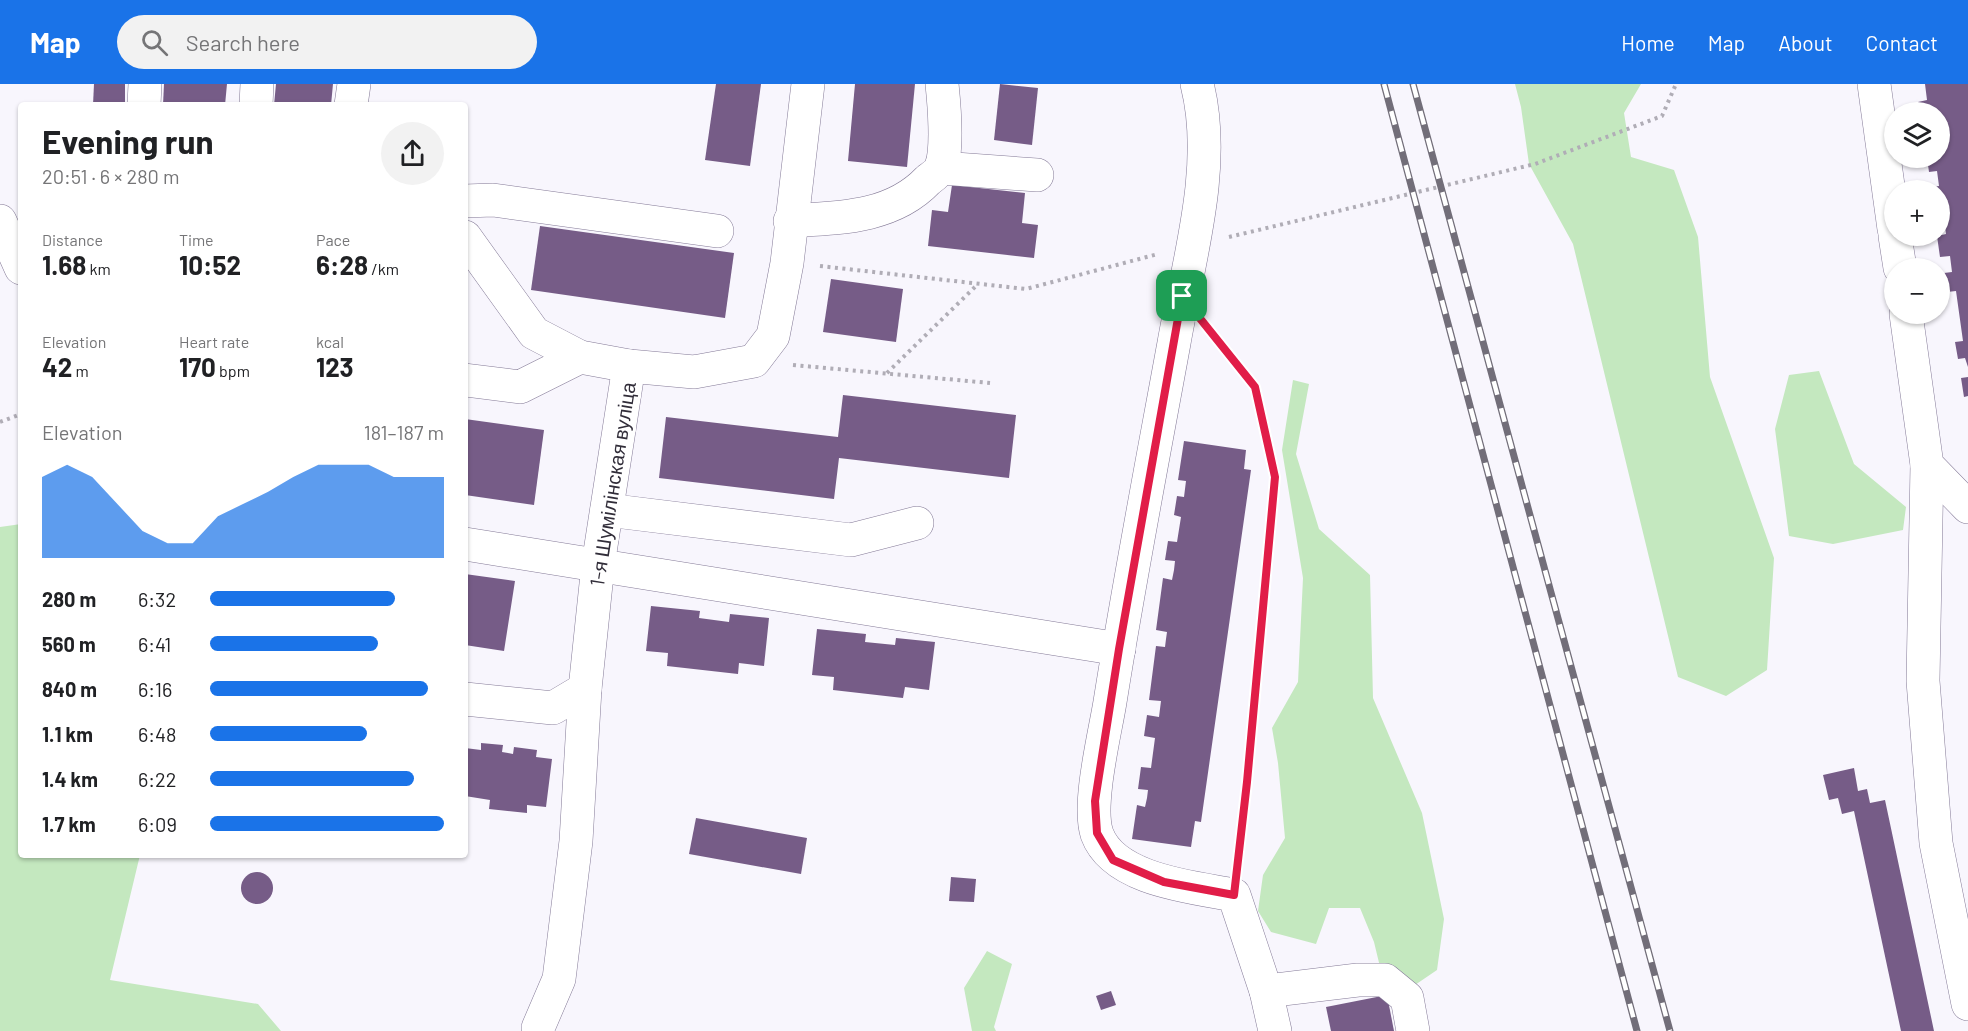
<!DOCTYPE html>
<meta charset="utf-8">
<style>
:root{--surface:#fff;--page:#f2f2f2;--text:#202124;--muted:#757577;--accent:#1a73e8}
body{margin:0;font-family:Barlow,sans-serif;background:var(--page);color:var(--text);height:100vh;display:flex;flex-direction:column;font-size:22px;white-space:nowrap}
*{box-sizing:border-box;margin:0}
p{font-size:20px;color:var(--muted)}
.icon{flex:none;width:33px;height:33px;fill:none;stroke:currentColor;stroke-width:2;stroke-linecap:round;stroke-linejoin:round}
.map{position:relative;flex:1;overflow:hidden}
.side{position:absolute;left:18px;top:18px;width:450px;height:756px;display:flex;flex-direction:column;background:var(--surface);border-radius:6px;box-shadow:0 2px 4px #0004}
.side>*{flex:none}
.controls{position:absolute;left:1884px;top:18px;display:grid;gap:12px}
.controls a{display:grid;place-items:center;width:66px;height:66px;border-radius:50%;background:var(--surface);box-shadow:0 2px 4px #0004;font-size:30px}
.pin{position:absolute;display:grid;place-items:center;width:51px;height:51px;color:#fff;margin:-26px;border-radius:12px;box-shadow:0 3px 9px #0006}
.round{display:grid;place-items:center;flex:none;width:63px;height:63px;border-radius:32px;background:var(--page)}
.overview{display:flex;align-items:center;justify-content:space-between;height:102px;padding:0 24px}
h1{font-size:33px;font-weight:700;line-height:45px}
.figures{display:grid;grid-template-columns:repeat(3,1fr);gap:9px;height:102px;padding:6px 24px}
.figures div{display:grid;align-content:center}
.figures b{font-size:26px;font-weight:700}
.figures small{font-size:16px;font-weight:400}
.figures p{font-size:16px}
.chart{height:168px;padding:12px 24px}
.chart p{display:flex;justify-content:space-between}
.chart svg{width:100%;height:108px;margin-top:6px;fill:var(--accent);opacity:.7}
ul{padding:0 24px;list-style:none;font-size:20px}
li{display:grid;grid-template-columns:96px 72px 1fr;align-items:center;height:45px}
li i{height:15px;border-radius:8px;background:var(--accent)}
header{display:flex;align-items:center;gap:36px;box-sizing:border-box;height:84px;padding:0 30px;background:var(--accent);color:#fff}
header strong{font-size:28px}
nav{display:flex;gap:33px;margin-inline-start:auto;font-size:21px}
.search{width:420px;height:54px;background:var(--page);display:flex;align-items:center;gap:15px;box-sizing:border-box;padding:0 21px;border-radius:33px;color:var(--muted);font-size:22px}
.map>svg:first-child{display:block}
</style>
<header>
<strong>Map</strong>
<div class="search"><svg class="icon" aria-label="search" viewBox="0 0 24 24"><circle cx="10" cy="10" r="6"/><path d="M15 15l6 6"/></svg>Search here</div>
<nav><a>Home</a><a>Map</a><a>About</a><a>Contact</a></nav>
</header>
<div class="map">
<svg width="1968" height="947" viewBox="0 0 1968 947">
<rect width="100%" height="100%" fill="#f8f6fd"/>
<!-- green -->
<g fill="#c4e8bf">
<path d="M1515,0H1641L1624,29L1631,73L1674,86L1698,153L1710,293L1774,474L1767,586L1726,612L1678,593L1573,160L1529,80L1521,23Z"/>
<path d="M1819,287L1854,380L1906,423L1903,446L1833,460L1789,452L1775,345L1789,291Z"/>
<path d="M1293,296L1309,300L1296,370L1319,445L1370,491L1373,614L1422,729L1444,835L1437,886L1412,903L1381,887L1374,858L1360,824H1329L1316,860L1271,848L1258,827L1263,791L1285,754L1278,679L1272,644L1298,598L1303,494L1282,366Z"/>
<path d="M21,440V771H140L110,896L258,920L281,947H0V443Z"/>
<path d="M987,867L1012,880L994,943L996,947H972L964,904Z"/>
</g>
<!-- building -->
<g fill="#765c87">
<path d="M94,0H125V21H93Z"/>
<path d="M164,0H227L225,21H163Z"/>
<path d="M276,0H333L331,21H274Z"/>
<path d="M716,0H761L750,82L705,76Z"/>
<path d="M855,0H915L907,83L848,77Z"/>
<path d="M1000,0L1038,4L1032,61L994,56Z"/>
<path d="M1925,0H1968V283L1965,274L1958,275L1955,258L1963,257L1956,207L1947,208L1944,189L1952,188L1950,172L1940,173L1937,152L1946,150L1942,120H1940V106H1931V103L1939,102L1937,87L1929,88L1927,74H1940V28H1919L1918,18L1927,16Z"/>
<path d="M952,101L1025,109L1022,139L1038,141L1034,174L928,162L932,126L948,128Z"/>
<path d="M540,142L734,169L725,234L531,206Z"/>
<path d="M831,195L903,205L896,258L823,248Z"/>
<path d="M1968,293V312L1964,313L1961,294Z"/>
<path d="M843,311L1016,331L1009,394L839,374L834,415L659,394L666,333L838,353Z"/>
<path d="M465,335L544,346L534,421L465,411Z"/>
<path d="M1184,357L1246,366L1244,385L1251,386L1201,738L1195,737L1191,763L1132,755L1137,721L1145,723L1147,714L1148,706L1138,705L1141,683L1151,684L1155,654L1144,652L1147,631L1159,633L1161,617L1149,616L1156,562L1165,563L1166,555L1167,548L1156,546L1163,494L1172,496L1174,486L1175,477L1165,476L1168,457L1177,458L1181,433L1174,431L1177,412L1184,413L1186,397L1178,396Z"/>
<path d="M465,490L515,497L504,567L465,561Z"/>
<path d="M651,522L700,527L699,534L729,538L730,530L769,534L764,582L739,579L738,590L667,582L668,569L646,567Z"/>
<path d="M817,545L866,550L865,558L895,561L896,554L935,558L929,606L905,603L903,614L833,606L834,593L812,591Z"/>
<path d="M481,659L503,661L502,668L508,669L513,670L514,663L537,666L536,673L552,675L546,723L527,721V729L489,725L490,716L465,712V664L481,666Z"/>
<path d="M1854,684L1858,707L1867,705L1870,719L1885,716L1934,947H1901L1854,727L1842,730L1838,714L1829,716L1823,691Z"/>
<path d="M696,734L807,754L801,790L689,770Z"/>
<circle cx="257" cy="804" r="16"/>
<path d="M951,793L976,795L974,818L949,817Z"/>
<path d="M1111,907L1116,921L1101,926L1096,912Z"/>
<path d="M1387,911L1394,947H1331L1326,923Z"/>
</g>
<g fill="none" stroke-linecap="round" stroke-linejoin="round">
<!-- minor casing -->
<g stroke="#847a97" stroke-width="34">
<g id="minor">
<path d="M1197,0C1218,82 1188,178 1174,259C1152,379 1129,498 1110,618C1105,649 1087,721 1097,750C1114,796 1192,803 1234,811L1266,907L1275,947"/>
<path d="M1874,0L1894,145"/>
<path d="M144,21L145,0"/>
<path d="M256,21L257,0"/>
<path d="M351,21L354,0"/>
<path d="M941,84L1037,91"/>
<path d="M465,117L493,116L717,147"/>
<path d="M0,137L21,184"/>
<path d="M790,137C839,134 892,134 928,96C932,93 939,88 941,83C948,66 944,19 942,0"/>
<path d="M1895,152L1900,184"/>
<path d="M465,153L534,249L580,273L629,282"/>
<path d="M1906,230L1927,381L1968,423"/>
<path d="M465,296L520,303L580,273"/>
<path d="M1927,381L1923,597L1936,759L1968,920"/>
<path d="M607,426L851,456L917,439"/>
<path d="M465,460L1119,565"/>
<path d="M465,615L553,624L585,605"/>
<path d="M1266,907L1358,896H1385L1407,914L1413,947"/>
<path d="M538,944L559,895L576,757L585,605L598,481L629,282L694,288L754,277L773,252L787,179L808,0"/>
</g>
</g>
<!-- path -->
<g stroke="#b0adb6" stroke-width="4" stroke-dasharray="3 4.5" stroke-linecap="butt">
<path d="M1229,153L1535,80L1662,32L1676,0"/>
<path d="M820,182L1026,205L1158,170"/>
<path d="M1210,247L1255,303L1275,393L1237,780"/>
<path d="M793,281L990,299"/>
<path d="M887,289L978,200"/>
<path d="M0,338L21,330"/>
</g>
<!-- minor -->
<use href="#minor" stroke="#fff" stroke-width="33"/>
<!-- rail casing -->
<g stroke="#726e79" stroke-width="7">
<g id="rail">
<path d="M1384,0L1637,947"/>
<path d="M1413,0L1670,947"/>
</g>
</g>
<!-- rail -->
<use href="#rail" stroke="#fff" stroke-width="4.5" stroke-dasharray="14" stroke-linecap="butt"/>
</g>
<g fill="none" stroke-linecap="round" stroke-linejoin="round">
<!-- route casing -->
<g stroke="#fff" stroke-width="12">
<path id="route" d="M1182,212L1255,303L1275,393L1247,698L1234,811L1164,798L1113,776L1097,749L1095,717L1119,565Z"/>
</g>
<!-- route -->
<use href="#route" stroke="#e11d48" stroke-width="8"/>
</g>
<g text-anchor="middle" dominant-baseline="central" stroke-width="6" stroke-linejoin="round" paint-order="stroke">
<!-- street labels -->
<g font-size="20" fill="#312d39" stroke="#fff">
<text transform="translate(612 400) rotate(-81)">1-я Шумілінская вуліца</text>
</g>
</g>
</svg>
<div class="controls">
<a><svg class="icon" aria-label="layers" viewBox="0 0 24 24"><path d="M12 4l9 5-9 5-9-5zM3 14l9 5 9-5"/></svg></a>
<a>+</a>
<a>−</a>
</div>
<div class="pin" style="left:1182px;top:212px;background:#1e9e55"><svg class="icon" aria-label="arrive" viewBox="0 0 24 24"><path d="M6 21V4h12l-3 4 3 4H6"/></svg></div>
<section class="side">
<div class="overview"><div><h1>Evening run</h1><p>20:51 · 6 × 280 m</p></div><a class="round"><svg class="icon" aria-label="share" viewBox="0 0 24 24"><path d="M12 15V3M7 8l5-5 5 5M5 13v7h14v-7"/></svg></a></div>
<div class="figures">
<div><p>Distance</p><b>1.68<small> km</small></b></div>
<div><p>Time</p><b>10:52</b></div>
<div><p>Pace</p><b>6:28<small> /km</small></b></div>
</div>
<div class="figures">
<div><p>Elevation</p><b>42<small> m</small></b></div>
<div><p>Heart rate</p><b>170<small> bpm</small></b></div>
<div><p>kcal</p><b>123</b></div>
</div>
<div class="chart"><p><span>Elevation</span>181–187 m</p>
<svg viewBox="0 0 160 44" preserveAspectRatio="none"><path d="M0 44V11L10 6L20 11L30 22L40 33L50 38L60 38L70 27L80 22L90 17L100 11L110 6L120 6L130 6L140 11L150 11L160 11V44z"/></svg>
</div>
<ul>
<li><b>280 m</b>6:32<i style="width:79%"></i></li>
<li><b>560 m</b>6:41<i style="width:72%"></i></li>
<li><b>840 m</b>6:16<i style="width:93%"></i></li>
<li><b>1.1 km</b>6:48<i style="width:67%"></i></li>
<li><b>1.4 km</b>6:22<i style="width:87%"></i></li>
<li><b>1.7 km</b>6:09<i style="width:100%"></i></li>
</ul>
</section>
</div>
